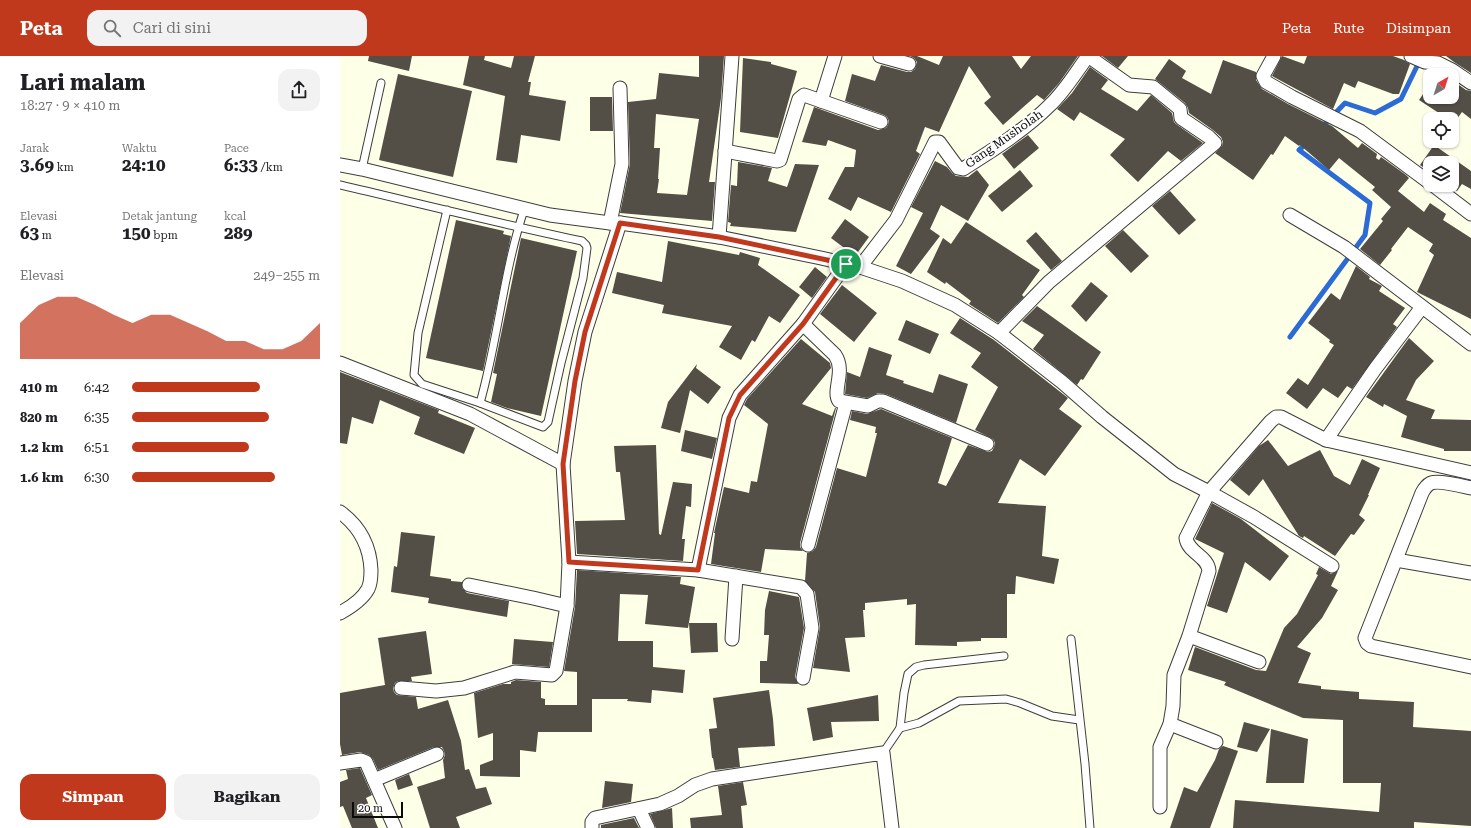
<!DOCTYPE html>
<html lang="id">
<meta charset="utf-8">
<style>
:root{--surface:#fff;--page:#f2f2f2;--text:#202124;--muted:#757577;--accent:#c1391c}
body{margin:0;font-family:"Roboto Serif",serif;background:var(--page);color:var(--text);height:100vh;display:flex;flex-direction:column;font-size:15px;white-space:nowrap}
*{box-sizing:border-box;margin:0}
p{font-size:13px;color:var(--muted)}
.icon{flex:none;width:22px;height:22px;fill:none;stroke:currentColor;stroke-width:2;stroke-linecap:round;stroke-linejoin:round}
.map{position:relative;flex:1;overflow:hidden}
.sheet{display:flex;flex-direction:column;background:var(--surface);width:340px}
.sheet>*{flex:none}
.needle{width:26px;rotate:39deg}
.fabs{position:absolute;left:1083px;top:12px;display:grid;gap:8px}
.fabs a{display:grid;place-items:center;width:36px;height:36px;border-radius:8px;background:var(--surface);box-shadow:0 1px 3px #0004;font-size:20px}
.scale{position:absolute;left:12px;bottom:10px;width:51px;box-sizing:border-box;padding-left:4px;border:2px solid #0a0a0a;border-top:0;font-size:11px;line-height:14px;white-space:nowrap;color:#0a0a0a;-webkit-text-stroke:3px #fff;paint-order:stroke}
.pin{position:absolute;display:grid;place-items:center;width:34px;height:34px;color:#fff;margin:-17px;border:2px solid #fff;border-radius:50%;box-shadow:0 1px 4px #0007}
.round{display:grid;place-items:center;flex:none;width:42px;height:42px;border-radius:12px;background:var(--page)}
.headline{display:flex;align-items:center;justify-content:space-between;height:68px;padding:0 20px}
h1{font-size:22px;font-weight:700;line-height:30px}
.figures{display:grid;grid-template-columns:repeat(3,1fr);gap:6px;height:68px;padding:4px 20px}
.figures div{display:grid;align-content:center}
.figures b{font-size:17px;font-weight:700}
.figures small{font-size:11px;font-weight:400}
.figures p{font-size:11px}
.chart{height:112px;padding:8px 20px}
.chart p{display:flex;justify-content:space-between}
.chart svg{width:100%;height:72px;margin-top:4px;fill:var(--accent);opacity:.7}
.button{display:flex;gap:8px;margin-top:auto;padding:8px 20px}
.button a{flex:1;height:46px;border-radius:12px;background:var(--accent);color:#fff;font-size:16px;font-weight:700;line-height:46px;text-align:center}
.button a+a{background:var(--page);color:var(--text)}
ul{padding:0 20px;list-style:none;font-size:13px}
li{display:grid;grid-template-columns:64px 48px 1fr;align-items:center;height:30px}
li i{height:10px;border-radius:5px;background:var(--accent)}
header{display:flex;align-items:center;gap:24px;box-sizing:border-box;height:56px;padding:0 20px;background:var(--accent);color:#fff}
header strong{font-size:19px}
nav{display:flex;gap:22px;margin-inline-start:auto;font-size:14px}
.search{width:280px;height:36px;background:var(--page);display:flex;align-items:center;gap:10px;box-sizing:border-box;padding:0 14px;border-radius:12px;color:var(--muted);font-size:15px}
main{display:flex;flex:1;min-height:0}
.map>svg:first-child{display:block}
</style>
<header>
<strong>Peta</strong>
<div class="search"><svg class="icon" aria-label="search" viewBox="0 0 24 24"><circle cx="10" cy="10" r="6"/><path d="M15 15l6 6"/></svg>Cari di sini</div>
<nav><a>Peta</a><a>Rute</a><a>Disimpan</a></nav>
</header>
<main>
<section class="sheet">
<div class="headline"><div><h1>Lari malam</h1><p>18:27 · 9 × 410 m</p></div><a class="round"><svg class="icon" aria-label="share" viewBox="0 0 24 24"><path d="M12 15V3M7 8l5-5 5 5M5 13v7h14v-7"/></svg></a></div>
<div class="figures">
<div><p>Jarak</p><b>3.69<small> km</small></b></div>
<div><p>Waktu</p><b>24:10</b></div>
<div><p>Pace</p><b>6:33<small> /km</small></b></div>
</div>
<div class="figures">
<div><p>Elevasi</p><b>63<small> m</small></b></div>
<div><p>Detak jantung</p><b>150<small> bpm</small></b></div>
<div><p>kcal</p><b>289</b></div>
</div>
<div class="chart"><p><span>Elevasi</span>249–255 m</p>
<svg viewBox="0 0 160 44" preserveAspectRatio="none"><path d="M0 44V22L10 11L20 6L30 6L40 11L50 17L60 22L70 17L80 17L90 22L100 27L110 33L120 33L130 38L140 38L150 33L160 22V44z"/></svg>
</div>
<ul>
<li><b>410 m</b>6:42<i style="width:68%"></i></li>
<li><b>820 m</b>6:35<i style="width:73%"></i></li>
<li><b>1.2 km</b>6:51<i style="width:62%"></i></li>
<li><b>1.6 km</b>6:30<i style="width:76%"></i></li>
</ul>
<div class="button"><a>Simpan</a><a>Bagikan</a></div>
</section>
<div class="map">
<svg width="1131" height="772" viewBox="0 0 1131 772">
<rect width="100%" height="100%" fill="#feffe7"/>
<g fill="none" stroke-linecap="round" stroke-linejoin="round">
<!-- stream -->
<g stroke="#2c6bd5" stroke-width="5">
<path d="M982,71L1005,47L1035,57L1061,43L1080,4"/>
<path d="M950,281L1025,179L1030,147L959,94L967,87"/>
</g>
</g>
<!-- building -->
<g fill="#534e46" fill-rule="evenodd">
<path d="M29,0H72L69,15L28,5Z"/>
<path d="M129,0H145L144,4L171,12L174,0H195L188,26H191L189,39L226,45L220,85L181,79L177,107L156,104L165,40L123,29Z"/>
<path d="M359,0H384L381,42L369,126H375L372,165L280,157L290,108L288,46L316,43L319,17L359,21ZM316,58L359,63L347,139L317,137L319,123H318L320,92H314Z"/>
<path d="M570,0H577L599,9L603,0H672L681,13L691,0H738L719,27L704,44L697,39L663,69L644,47L651,41L629,10L599,76L585,71L576,95L580,98L551,156L518,141L511,155L488,143L505,111H514L516,94L488,84L486,90L462,86L474,51L538,74L546,72L548,69L549,65L547,61L544,59L505,45L512,18L535,25L541,9L567,16H571L575,13L577,6L574,2Z"/>
<path d="M762,0H788L778,12Z"/>
<path d="M942,0L964,8L967,0H1053L1064,4L1070,8L1059,38H1053L1018,25L1015,32L1004,27L993,53L932,20Z"/>
<path d="M1106,0H1131V17L1114,6Z"/>
<path d="M403,2L431,6V8L457,15L438,82L400,76Z"/>
<path d="M829,3L846,15L842,22L871,38L883,4L916,16V24L922,33L948,48L992,70L1018,92L1022,87L1037,98L1036,102L1039,104L1041,101L1066,119L1069,122L1058,135L1084,156L1090,147L1106,158L1103,164L1131,182V263L1077,236L1094,199L1089,195L1093,188L1068,171L1051,193L1052,194L1040,209L1020,193L1043,165L1041,163L1051,151L1032,134L1035,131L999,102L989,114L960,89L959,90L945,80L933,99L931,98L913,124L875,97L882,90L883,86L881,81L873,74L849,57L848,52L845,47L815,23Z"/>
<path d="M750,11L768,24L761,33L797,55L811,39L832,57L834,66L836,68L863,87L841,105L828,95L798,126L770,99L785,83L740,56L734,65L717,53L732,37Z"/>
<path d="M58,18L132,35L113,121L39,104Z"/>
<path d="M1112,24L1126,34L1131,35V63L1122,56L1114,67L1112,66V63H1108L1079,44L1090,28V41H1112Z"/>
<path d="M250,41H272L273,75H250Z"/>
<path d="M688,79L699,92L674,113L662,98Z"/>
<path d="M1094,89L1131,115V133L1122,128L1117,135L1109,129H1112V107H1090V116L1080,109Z"/>
<path d="M595,105L607,111L612,117L616,120L628,121L637,114L649,129L628,165L601,149L590,173L600,180L571,218L556,210L583,157L571,151Z"/>
<path d="M398,106L432,112L428,125L447,131L455,108L479,109L456,176L390,170L391,167L388,166L391,129L397,130Z"/>
<path d="M680,114L693,130L662,156L648,140Z"/>
<path d="M830,135L856,164L839,179L812,150Z"/>
<path d="M505,163L529,181L515,200L491,182Z"/>
<path d="M116,164L164,175L163,178L171,180L143,315L86,302Z"/>
<path d="M626,166L700,214L682,239L684,241L658,267L629,248L631,245L606,226L605,228L587,216L603,182L611,188Z"/>
<path d="M783,174L809,200L791,217L765,190Z"/>
<path d="M696,176L722,205L711,214L686,185Z"/>
<path d="M181,182L237,195L201,360L167,352L151,346L157,318L153,317Z"/>
<path d="M328,185L399,199L400,196L420,202L418,209L460,239L440,267L429,260L415,286L412,284L401,304L379,291L392,270L322,257L324,249L272,237L277,216L322,226Z"/>
<path d="M1016,210L1030,221L1029,223L1042,230L1039,235L1065,252L1053,268L1057,271L1012,333L1007,330L998,342L983,332L967,353L946,337L958,322L968,329L994,289L989,286L990,284L968,267L991,237L1000,244Z"/>
<path d="M475,211L487,221L472,242L459,231Z"/>
<path d="M751,226L768,240L746,266L731,250Z"/>
<path d="M502,229L537,257L514,286L480,258Z"/>
<path d="M697,250L761,296L743,324L741,323L737,329L693,293L704,279L682,265Z"/>
<path d="M620,262L654,284L728,342L719,353L742,370L705,420L680,403L658,447L706,450L702,500L719,503L714,528L676,520L675,538H667V582H641V585L617,586V590L575,589L576,548L567,549V543L525,547V554H523L525,581L505,582L510,616L473,612L480,571L475,536L465,525L467,497L473,495L476,491L497,412L526,421L537,377H535L536,371L510,364L512,355L527,358L541,353L612,382L598,427L606,430L628,389L648,396L652,395L654,391L655,387L653,383L635,374L658,331L631,311L641,297L610,277Z"/>
<path d="M566,264L599,278L590,298L558,284Z"/>
<path d="M1069,282L1094,305L1076,324L1066,344L1095,354L1091,363L1131,364V395H1104V393L1061,381L1067,360L1044,348L1043,351L1026,341Z"/>
<path d="M461,283L490,307L491,312L462,348L492,360L495,352H496L494,360H493H494L460,487V491L463,495L425,493L421,516L371,508L375,477H374L384,431L409,437L411,425L417,426L428,368L404,349L407,343Z"/>
<path d="M529,291L552,299L546,319L564,325L563,327L593,337L599,318L628,328L616,367L546,338L538,337L527,342L505,338L507,316L520,321Z"/>
<path d="M357,308L356,312L381,331L368,348L350,334L340,377L321,372L328,346Z"/>
<path d="M0,316L99,354L98,357L135,372L124,398L74,378L80,361L40,344L33,368L12,361L7,388L0,387Z"/>
<path d="M345,374L377,382L372,403L341,395Z"/>
<path d="M928,384L948,410L980,394L994,420L1010,429L1022,403L1040,412L1028,439H1029L1019,459L1025,464L1014,479L1011,478L995,500L964,480L963,482L959,480L923,423L909,440L890,424L919,390Z"/>
<path d="M316,389L319,478L321,479L333,426L352,428L351,451L346,450L342,483H345L343,505L237,498L235,465L285,464L280,416H276L274,390Z"/>
<path d="M872,447L901,463L949,500L930,525L905,506L887,557L867,550L884,497L855,483Z"/>
<path d="M61,476L95,480L90,520L111,523V525L122,526V532L127,537L169,545L167,561L88,547L89,542L51,536L54,510L57,511Z"/>
<path d="M979,511L991,518L998,515L991,530L998,534L982,562L957,591L971,597L958,627L981,630V633L1019,636V643L1074,646L1073,671L1131,675V770L1074,766V772H893L895,744L1039,756L1041,727H1003V664L963,662L884,629L886,626L848,614L855,591L916,614L926,615L944,572L957,558L978,519L976,518Z"/>
<path d="M237,514L341,521L340,528L355,531L348,572L305,568L308,539L280,538L278,585H313V611L345,614L343,637L312,634L311,647L287,645L288,643H252V676H198L196,696L180,694V721L140,720V709L153,704V677L138,682L134,637L163,628H171V626L176,624L201,626V642L205,643V649H237V616L224,615L235,551Z"/>
<path d="M429,535L459,541L464,572L455,621L458,628L420,627V605H427L429,579H424L425,554Z"/>
<path d="M349,567H377L378,596L351,597Z"/>
<path d="M86,575L92,618L71,621L72,625H58L55,627L53,632L54,636L57,639L76,641L78,653L108,644L121,685L125,714L129,713L136,733L146,731L152,748L116,761L120,772H90L77,731L105,722L103,704L105,699L104,695L102,691H94L38,714L33,703L29,699L20,696L2,699L0,688V637L45,629L38,582Z"/>
<path d="M174,583L213,586L209,611L172,608Z"/>
<path d="M429,634L433,663L435,690L398,692L400,711L375,714L373,702H372L369,673L377,672L373,642Z"/>
<path d="M538,639L539,665L491,666L493,681L473,685L467,652Z"/>
<path d="M904,666L930,673L917,696L897,691Z"/>
<path d="M931,673L968,683L964,727H926Z"/>
<path d="M883,690L898,695L870,772H830L844,731L857,736L875,704L879,693Z"/>
<path d="M20,712L32,739L26,742L38,772H12L3,750L0,751V726L8,723L6,714Z"/>
<path d="M69,718L73,729L58,734L55,724Z"/>
<path d="M265,725L293,728L291,746L262,752Z"/>
<path d="M403,726L407,749L401,750L403,772H351L350,762L382,759L378,730Z"/>
<path d="M332,752L333,772H316L310,758Z"/>
<path d="M294,762L299,772H261V769Z"/>
</g>
<g fill="none" stroke-linecap="round" stroke-linejoin="round">
<!-- service casing -->
<g stroke="#3d3d3d" stroke-width="9">
<g id="service">
<path d="M22,113L41,27"/>
<path d="M0,129C81,148 161,168 242,185L246,189L247,192L243,222L221,307L208,366L203,371L140,347L82,328L74,319L78,277L107,154"/>
<path d="M140,347C158,284 163,217 184,154"/>
<path d="M731,583L745,708L750,772"/>
<path d="M560,672L579,667L619,645L666,643L680,647L712,660L739,664"/>
<path d="M543,697L560,672L564,637L568,618L576,611L584,609L664,600"/>
</g>
</g>
<!-- minor casing -->
<g stroke="#3d3d3d" stroke-width="15">
<g id="minor">
<path d="M540,0L569,8"/>
<path d="M934,0L923,20L926,26L952,41L1020,75L1090,127"/>
<path d="M1071,0L1085,6L1098,7L1112,14L1131,27"/>
<path d="M481,45L495,0"/>
<path d="M385,95L437,105L440,104L459,43L464,39L541,66"/>
<path d="M0,109L22,113L210,159L270,167H280L379,181L481,202L520,211L562,225L615,249L659,277L722,326L762,361L834,418L869,436L914,461L992,510"/>
<path d="M1093,129L1131,158"/>
<path d="M950,159L1004,191L1131,288"/>
<path d="M270,167L282,108L280,32"/>
<path d="M379,181L392,0"/>
<path d="M520,211L556,164L595,86H599L618,112L623,113C653,94 685,74 710,49C725,35 736,16 748,0"/>
<path d="M463,268L495,299C506,315 492,335 499,345L528,350L538,345H543L647,388"/>
<path d="M659,277L709,226L875,87L869,81L841,62L840,53L813,31L789,29L748,0"/>
<path d="M0,307L130,358L223,408"/>
<path d="M986,384L1035,313L1082,251"/>
<path d="M1131,432C1122,430 1099,424 1091,427C1087,429 1084,433 1082,437L1025,582L1027,587L1031,590L1131,611"/>
<path d="M0,456C19,470 30,490 31,514C31,520 31,527 28,533C22,544 11,551 0,557"/>
<path d="M468,489L506,347"/>
<path d="M1056,504L1131,517"/>
<path d="M229,506L358,514L461,531L467,538L472,572L463,622"/>
<path d="M358,514L389,362L400,339L463,268L506,208"/>
<path d="M129,529L193,542L227,550"/>
<path d="M849,580L919,606"/>
<path d="M392,583L396,520"/>
<path d="M61,632L96,635L124,632L175,616L212,619L216,615L227,550L229,506L223,408L235,325L245,276L280,167"/>
<path d="M830,668L876,686"/>
<path d="M0,707L21,704L26,706L55,772"/>
<path d="M34,724L97,698"/>
<path d="M820,751V691L830,668L833,650L834,619L849,580L869,515C868,500 848,497 846,482L869,436L931,365L936,361H941L986,384L1131,417"/>
<path d="M299,753L308,772"/>
<path d="M252,772V766L255,762L320,748L338,740L355,729L372,723L543,697L552,772"/>
</g>
</g>
<!-- service -->
<use href="#service" stroke="#fff" stroke-width="7"/>
<!-- minor -->
<use href="#minor" stroke="#fff" stroke-width="13"/>
</g>
<g fill="none" stroke-linecap="round" stroke-linejoin="round">
<!-- route casing -->
<g stroke="#fff" stroke-width="8">
<path id="route" d="M280,167L379,181L506,208L463,268L400,339L389,362L358,514L229,506L223,408L235,325L245,276Z"/>
</g>
<!-- route -->
<use href="#route" stroke="#c1391c" stroke-width="5"/>
</g>
<g text-anchor="middle" dominant-baseline="central" stroke-width="4" stroke-linejoin="round" paint-order="stroke">
<!-- street labels -->
<g font-size="12" fill="#0a0a0a" stroke="#fff">
<text transform="translate(664 83) rotate(-35)">Gang Musholah</text>
</g>
</g>
</svg>
<div class="fabs">
<a><svg class="needle" viewBox="-14 -14 28 28"><path d="M0-13l5 13h-10z" fill="#e53935"/><path d="M0 13l5-13h-10z" fill="#757577"/></svg></a>
<a><svg class="icon" aria-label="locate" viewBox="0 0 24 24"><circle cx="12" cy="12" r="6"/><path d="M12 2v4M12 18v4M2 12h4M18 12h4"/></svg></a>
<a><svg class="icon" aria-label="layers" viewBox="0 0 24 24"><path d="M12 4l9 5-9 5-9-5zM3 14l9 5 9-5"/></svg></a>
</div>
<div class="scale">20 m</div>
<div class="pin" style="left:506px;top:208px;background:#1e9e55"><svg class="icon" aria-label="arrive" viewBox="0 0 24 24"><path d="M6 21V4h12l-3 4 3 4H6"/></svg></div>
</div>
</main>
